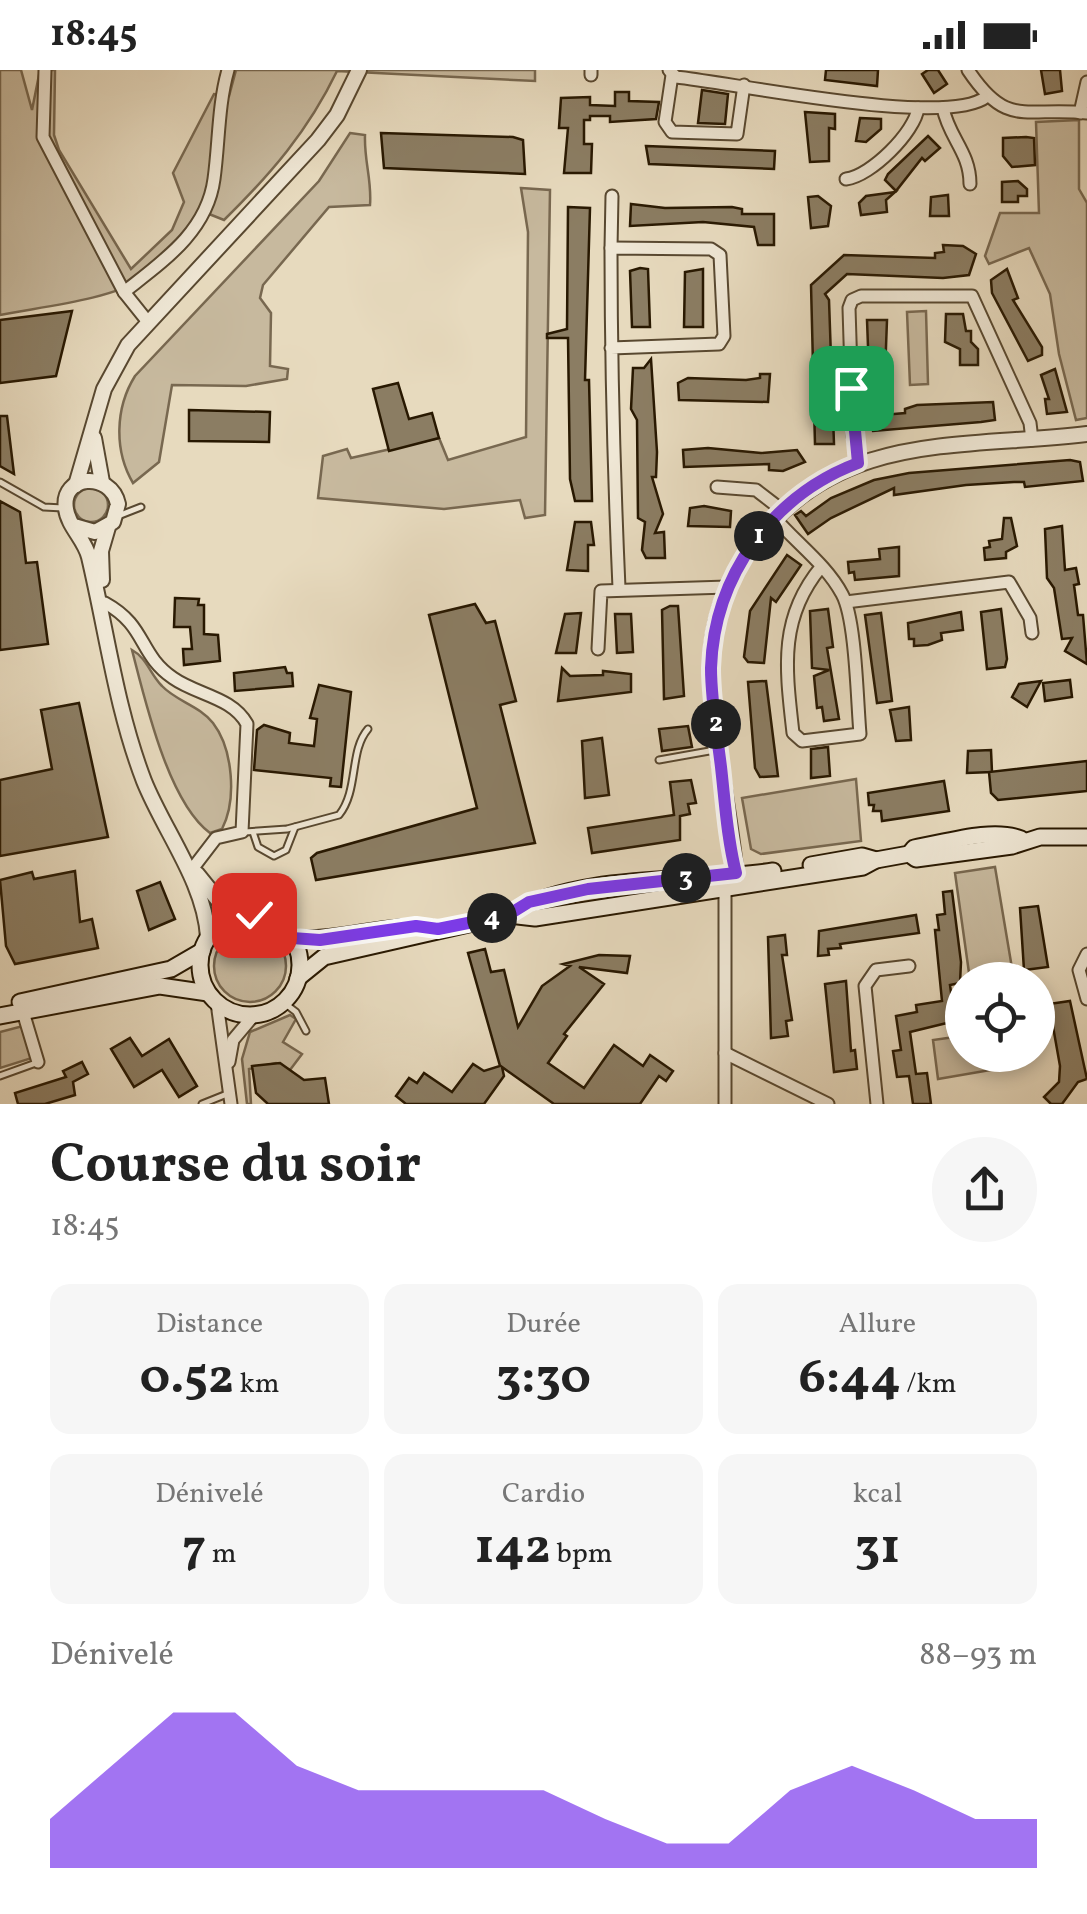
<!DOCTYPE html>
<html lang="fr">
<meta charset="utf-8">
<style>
:root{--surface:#fff;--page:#f6f6f6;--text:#222;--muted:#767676;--accent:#7c3aed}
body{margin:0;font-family:Vollkorn,serif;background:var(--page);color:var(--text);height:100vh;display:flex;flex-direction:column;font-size:38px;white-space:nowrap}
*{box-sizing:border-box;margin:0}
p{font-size:32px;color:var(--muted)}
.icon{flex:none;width:55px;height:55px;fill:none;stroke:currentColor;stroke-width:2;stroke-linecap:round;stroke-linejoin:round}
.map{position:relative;height:1034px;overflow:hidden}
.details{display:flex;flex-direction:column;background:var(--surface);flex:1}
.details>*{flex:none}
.controls{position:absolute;left:945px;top:892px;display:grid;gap:20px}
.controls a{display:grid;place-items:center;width:110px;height:110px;border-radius:50%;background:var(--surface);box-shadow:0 5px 15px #0003;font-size:50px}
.pin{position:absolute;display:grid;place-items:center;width:85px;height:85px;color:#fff;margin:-42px;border-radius:20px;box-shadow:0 5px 15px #0006}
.km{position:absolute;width:50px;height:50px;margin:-25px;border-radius:50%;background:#222;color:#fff;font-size:28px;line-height:50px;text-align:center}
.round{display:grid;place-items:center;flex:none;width:105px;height:105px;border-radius:52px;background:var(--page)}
.summary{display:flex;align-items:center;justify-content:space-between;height:170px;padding:0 50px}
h1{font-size:55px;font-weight:700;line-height:75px}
.figures{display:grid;grid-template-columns:repeat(3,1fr);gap:15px;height:170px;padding:10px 50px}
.figures div{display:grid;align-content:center;border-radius:20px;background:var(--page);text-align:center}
.figures b{font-size:50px;font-weight:700}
.figures small{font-size:28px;font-weight:400}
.figures p{font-size:28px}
.chart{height:280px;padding:20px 50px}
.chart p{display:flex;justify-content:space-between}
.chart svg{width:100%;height:180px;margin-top:10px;fill:var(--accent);opacity:.7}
.status{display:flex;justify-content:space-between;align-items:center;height:70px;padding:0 50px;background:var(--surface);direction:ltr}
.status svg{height:28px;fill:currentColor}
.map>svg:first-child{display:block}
</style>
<div class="status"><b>18:45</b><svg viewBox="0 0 49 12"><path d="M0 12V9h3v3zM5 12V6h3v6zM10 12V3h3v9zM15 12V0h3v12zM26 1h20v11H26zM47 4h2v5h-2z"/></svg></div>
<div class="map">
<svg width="1087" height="1034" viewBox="0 0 1087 1034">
<rect width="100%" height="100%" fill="#e7dabe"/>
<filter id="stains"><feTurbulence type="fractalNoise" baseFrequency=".002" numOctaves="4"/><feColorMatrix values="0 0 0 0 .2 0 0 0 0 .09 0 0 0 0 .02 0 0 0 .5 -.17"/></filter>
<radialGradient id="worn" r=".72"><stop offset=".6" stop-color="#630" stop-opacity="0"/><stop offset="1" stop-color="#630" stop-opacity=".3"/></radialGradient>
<!-- green -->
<g fill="#c7b99e" stroke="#786850" stroke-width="2.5">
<path d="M0,0H21L32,40L40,0H55L54,65L59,80L131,199L172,160L184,132L173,103L214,24L229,26L236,0H535V11L337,1C308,61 271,104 224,150L209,144C181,160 169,189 143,208C111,230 39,237 0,245Z"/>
<path d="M1079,50V119L1087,133V348L1076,350L1059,284L1050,224L1029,178L989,194L985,186L1000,143H1039L1036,52Z"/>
<path d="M350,63L365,65C364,91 372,110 370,135L329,137L263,215L260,228L271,243L270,296L288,299L287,309L246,316L172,315L159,392L133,413C114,381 115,338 135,306L319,111Z"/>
<path d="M521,118L550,120L545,445L525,448L520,430L444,439L318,428L323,386L347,379L351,388L439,368L448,390L526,367L528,162Z"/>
<path d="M926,241L928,314L910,315L907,242Z"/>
<circle cx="91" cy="435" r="17"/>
<path d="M132,580C147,588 150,604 162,616C176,631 200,636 213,653C233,679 237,730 222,759L210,763C168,732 145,630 132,580Z"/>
<path d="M856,709L861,771L761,784L751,779L742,728Z"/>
<path d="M995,797L1014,910H970L955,803Z"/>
<circle cx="250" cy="896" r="36"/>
<path d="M290,945L296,949L283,972L302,984L290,1000L276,993L249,999L251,1034H247L242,989L250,962Z"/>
<path d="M23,956L32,988L0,998V962Z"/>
<path d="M962,966V985H1019L1020,995L938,1009L933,970Z"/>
</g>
<!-- building -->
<g fill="#8b7d63" stroke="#281801" stroke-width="2.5">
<path d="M826,0H878L877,16L825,10Z"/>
<path d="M928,0H938L947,14L934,23L922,4Z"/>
<path d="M1041,0H1060L1062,21L1045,24Z"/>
<path d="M702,20L728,24L725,54L698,53Z"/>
<path d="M615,22H629V31L659,32L656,49L610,52V46H590V50H584V74H592L591,103H564L568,58H559L561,28L590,27V35L615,36Z"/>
<path d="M805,42L835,44V59L829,58V91L810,92Z"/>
<path d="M860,48L881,49V59L866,72L856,71Z"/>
<path d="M381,63L513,67L523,70L525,104L384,98Z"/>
<path d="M928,66L940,78L925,91L922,88L896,121L885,110L888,104Z"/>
<path d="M1026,67L1034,68L1035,95L1012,97L1003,86V68Z"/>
<path d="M646,76L775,81L774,99L649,94Z"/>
<path d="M1018,111L1027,119V126H1018V132H1002V112Z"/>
<path d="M895,122L886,130L887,142L861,145L859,133L866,126Z"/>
<path d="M948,125L949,146H930L931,127Z"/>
<path d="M818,126L831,136L828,156L811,158L808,127Z"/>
<path d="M631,134L665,138L732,137L742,139V144H774V175H758L754,157L703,152L630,156Z"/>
<path d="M568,137L590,138L585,310H589L592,431H575L570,409L568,268H547V264L567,259Z"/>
<path d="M943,175L963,176L976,184L969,205L943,208L847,204L825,224L829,230L834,374H815L811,215L844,185L935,188V183L944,182Z"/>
<path d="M640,198L648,199L650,257H632L630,201Z"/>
<path d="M703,199V257H684L685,202Z"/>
<path d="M1007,199L1018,228L1013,230L1042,277V285L1028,291L992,223L991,210Z"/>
<path d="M72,241L56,306L0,313V250Z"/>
<path d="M946,244H963L966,261H971V272L978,279V295H960V279L945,272Z"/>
<path d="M867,250H887L885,303H869Z"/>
<path d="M651,289L657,382L656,407H652L663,444L655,463L664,462L665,488H646L642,480L645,452L638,448L637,350L631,339L633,298H644Z"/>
<path d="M1055,299L1067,342L1047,344L1045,329H1049L1041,305Z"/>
<path d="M760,304H770L768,332L679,330L678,313L688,308L746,310L760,308Z"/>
<path d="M398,313L409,349L432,343L439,368L389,381L373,319Z"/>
<path d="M993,332L995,350L981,352L873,361L870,355L872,342L883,340V345L905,343V339L917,335Z"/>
<path d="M189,340L270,342L269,372L189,371Z"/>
<path d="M0,346H7L14,404L0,396Z"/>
<path d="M708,378L761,383L797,380L805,392L783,401L769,400V394L684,397L683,380Z"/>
<path d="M1070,390L1080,392L1083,411L1025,417L1024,412H1014L966,415L894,425V418L831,448L808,464L795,445L801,441L806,446L831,428L874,410L909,403Z"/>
<path d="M0,431L20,442L26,493L37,492L48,574L0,580Z"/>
<path d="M704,436L731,441L730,457L688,456L690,438Z"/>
<path d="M1004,448H1011L1017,476L1006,482V488L985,490L984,478L990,477L989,471L1002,469Z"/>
<path d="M575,452H591L594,475H588V501L567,500Z"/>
<path d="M1062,456L1065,500L1076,498L1079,514L1074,515L1078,545H1083L1087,594L1065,581L1072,568L1062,569L1054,518L1047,508L1045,459Z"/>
<path d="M899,477V506L855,510L854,502L849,503L848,492L880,489L879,479Z"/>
<path d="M787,485L801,495L776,532L771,528L764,593L748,592L744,587L750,541Z"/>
<path d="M175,528L199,529L198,535H204V564L218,565L220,591L184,595L183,579H192L190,557H174Z"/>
<path d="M475,534L486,553L495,551L516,631L500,635L535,773L316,810L311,788L317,783L477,738L429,545Z"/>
<path d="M670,536H678L684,626L664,629L662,540Z"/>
<path d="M828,539L833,577L827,578L839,649L824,651L822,637L817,638L814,606L829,600L812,598L810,541Z"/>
<path d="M1001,539L1007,589L1005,597L987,599L981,542Z"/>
<path d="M961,542L963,560L941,563L942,570L928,575L914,576V569H909L908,553Z"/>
<path d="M581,543L576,583H556L565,544Z"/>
<path d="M881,543L892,631L877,633L865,545Z"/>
<path d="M615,544H631L633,582L617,583Z"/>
<path d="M285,597L287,603H292L293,616L235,621L234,603Z"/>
<path d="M562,598L570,606L603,605V601L631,604V622L558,631Z"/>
<path d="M1070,610L1072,627L1045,631L1043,613Z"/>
<path d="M766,611L778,706L760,707L755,698L748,612Z"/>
<path d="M1041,611L1027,637L1012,627L1019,614Z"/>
<path d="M319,615L351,622L341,717L330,716L331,708L254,700L257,660L264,655L290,663L289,673L314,676L317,649L310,648Z"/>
<path d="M79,633L108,767L0,786V710L52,699L41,640Z"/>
<path d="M909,637L911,670L896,671L890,640Z"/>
<path d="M688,656L692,677L662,681L659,659Z"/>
<path d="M602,668L609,725L585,728L582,671Z"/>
<path d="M828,677L830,706L811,708V679Z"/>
<path d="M991,680L992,702L967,703L968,681Z"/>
<path d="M1087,691V721L998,730L991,723L989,702Z"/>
<path d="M691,710L696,733L688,734L690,744L680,746V770L592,783L588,758L674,745L670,712Z"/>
<path d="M944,711L949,741L882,751L881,741H873L874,735H869L868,723Z"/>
<path d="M75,801L80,852L92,849L98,878L15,894L6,876L0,810L32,802L34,809Z"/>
<path d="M160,812L175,849L149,860L137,821Z"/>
<path d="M952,821L961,892L960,913L950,915L955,951L910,962L916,1004L927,1003L931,1034H913L909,1006L897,1007L893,981L901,980L896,946L917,942L916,935L942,931L935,860H939L937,845L945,844L943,822Z"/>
<path d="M1038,836L1048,897L1024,900L1020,838Z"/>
<path d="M916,845L919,863L840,874L841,878L828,879L829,885L818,886L819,861Z"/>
<path d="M785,865L787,885H782L792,950L786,951L788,966L771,968L768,867Z"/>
<path d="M485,879L491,902L504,900L518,957L542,916L570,896L563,894L599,885L630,886L627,903L579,897L604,914L564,964L567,966L548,993L584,1018L614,975L643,996L650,985L673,1001L666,1011L659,1006L640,1034H554L502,997L504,1006L484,1034H406L396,1026L409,1008L417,1013L424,1003L452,1022L473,994L484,1001L500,996L468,883Z"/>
<path d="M846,911L851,981L855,980L857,999L834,1002L825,914Z"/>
<path d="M1070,931L1087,1009L1078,1012L1062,1034H1051L1044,1027L1059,1012L1060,996L1049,934Z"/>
<path d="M130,968L142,986L169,969L197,1016L179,1027L162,1000L134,1017L111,979Z"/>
<path d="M82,992L88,1004L73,1012L75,1025L45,1034H18L15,1023L66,1007L63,1001Z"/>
<path d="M280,993L304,1010L325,1008L329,1034H268L256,1023L252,996Z"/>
</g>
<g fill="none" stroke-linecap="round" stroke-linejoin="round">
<!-- service casing -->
<g stroke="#584830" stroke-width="9">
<g id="service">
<path d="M0,412L44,437L63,438"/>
<path d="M118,446L141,437"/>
<path d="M659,690L715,680"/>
<path d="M245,762L287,759L339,745C359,720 349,681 368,659"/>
<path d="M253,762L258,777L274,786L286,780L295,757"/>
<path d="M283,932L296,942L306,961"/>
<path d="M0,1006L36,993"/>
<path d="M202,1034L227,1024"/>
</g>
</g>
<!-- minor casing -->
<g stroke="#584830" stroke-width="15">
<g id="minor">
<path d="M45,0L43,67L124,222L148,252"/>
<path d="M669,0L676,7C735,13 946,58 986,27"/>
<path d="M968,0C1008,60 1026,36 1087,43"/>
<path d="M591,5V0"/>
<path d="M672,5L665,52L672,62L737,64L744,15"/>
<path d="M943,38C949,68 970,82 970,114"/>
<path d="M1080,43L1087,12"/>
<path d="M846,109C871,106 915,62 918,38"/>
<path d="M611,178L612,126"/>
<path d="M124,222C162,192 207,162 214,109C219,73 218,35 228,0"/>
<path d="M611,278L719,274L724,266L720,185L711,179L611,178C611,292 614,405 619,518"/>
<path d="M858,393L853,366L849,238L852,230L861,226H972L1030,353L1032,370"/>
<path d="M717,417L756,420L782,440"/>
<path d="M774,447C795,472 826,494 842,524C856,549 857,631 860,664L802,671L793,663C786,600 778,549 821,497"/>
<path d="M846,532L1009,512L1030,548L1032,563"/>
<path d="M105,533C147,556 138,584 173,608C197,625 232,627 247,654L242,762L216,768L193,798"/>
<path d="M598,579L601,521L727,517"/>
<path d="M1087,884L1079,900L1087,929"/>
<path d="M217,933L231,1034"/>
<path d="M23,942L38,992"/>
<path d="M725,983L828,1034"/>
<path d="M229,992L233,970L254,945"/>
<path d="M725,1034V813"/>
<path d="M877,1034L865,916L876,900L909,896"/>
</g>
</g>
<!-- tertiary casing -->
<g stroke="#584830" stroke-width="18">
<g id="tertiary">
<path d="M94,368L102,412"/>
<path d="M76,415L104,319L128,275L318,70L337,45L359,0"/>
<path d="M74,456L95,462L113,452L118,434C111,401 60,404 66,439C68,456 85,470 89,487C107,563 116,638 144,711C164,761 205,813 208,867"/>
<path d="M102,510L101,481L108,457"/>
<path d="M197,804L222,835L245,845"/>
<path d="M737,816C731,745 713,675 711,603C710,557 725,512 753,475C837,360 961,379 1087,364"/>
</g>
</g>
<!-- secondary casing -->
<g stroke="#281801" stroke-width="19">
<g id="secondary">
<path d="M909,784L916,789L1012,776L1040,767H1087"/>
<path d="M811,795L862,786L876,790"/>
<path d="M508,845C578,802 693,813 773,801"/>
<circle cx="250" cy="895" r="50"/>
<path d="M292,868C342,873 389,851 438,859"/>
<path d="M298,908L324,887L508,845L535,848L863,797L876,790L909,784L914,778C944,773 993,757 1021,769"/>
<path d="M20,932L171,899L202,881"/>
<path d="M0,946L160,916L208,923"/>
</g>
</g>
<!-- service -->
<use href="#service" stroke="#efe7d5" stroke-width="5"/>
<!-- minor -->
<use href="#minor" stroke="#efe7d5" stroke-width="11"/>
<!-- tertiary -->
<use href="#tertiary" stroke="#efe7d5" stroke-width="14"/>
<!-- secondary -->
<use href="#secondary" stroke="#efe7d5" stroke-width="15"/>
</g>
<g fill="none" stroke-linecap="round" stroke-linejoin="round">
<!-- route casing -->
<g stroke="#fff" stroke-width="20">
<path id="route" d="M254,845L272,850L292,868L320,870L416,856L438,859L508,845L529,832L588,819L736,803C727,768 725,732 721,697C717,664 711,630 711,598C714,505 773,425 858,393L851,318"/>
</g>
<!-- route -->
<use href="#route" stroke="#7c3aed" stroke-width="12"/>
</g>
<rect width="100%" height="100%" filter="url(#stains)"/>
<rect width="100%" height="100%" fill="url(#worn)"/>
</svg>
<div class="controls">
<a><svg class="icon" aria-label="locate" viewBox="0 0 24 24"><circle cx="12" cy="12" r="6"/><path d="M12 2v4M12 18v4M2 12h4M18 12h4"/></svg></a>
</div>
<div class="pin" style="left:851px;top:318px;background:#1e9e55"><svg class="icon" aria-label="arrive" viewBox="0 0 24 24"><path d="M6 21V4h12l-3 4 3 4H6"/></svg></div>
<div class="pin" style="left:254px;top:845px;background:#d93025"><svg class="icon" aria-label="check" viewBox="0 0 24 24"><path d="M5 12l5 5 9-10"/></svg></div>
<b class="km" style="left:759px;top:466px">1</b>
<b class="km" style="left:716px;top:654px">2</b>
<b class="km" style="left:686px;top:808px">3</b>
<b class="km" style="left:492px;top:848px">4</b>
</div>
<section class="details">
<div class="summary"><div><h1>Course du soir</h1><p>18:45</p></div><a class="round"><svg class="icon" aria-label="share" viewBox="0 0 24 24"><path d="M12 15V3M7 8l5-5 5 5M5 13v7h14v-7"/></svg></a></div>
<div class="figures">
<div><p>Distance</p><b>0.52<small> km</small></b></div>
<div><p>Durée</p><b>3:30</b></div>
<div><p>Allure</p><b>6:44<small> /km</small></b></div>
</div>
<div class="figures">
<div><p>Dénivelé</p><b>7<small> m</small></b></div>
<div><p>Cardio</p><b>142<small> bpm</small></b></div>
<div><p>kcal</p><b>31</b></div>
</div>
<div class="chart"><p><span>Dénivelé</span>88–93 m</p>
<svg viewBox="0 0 160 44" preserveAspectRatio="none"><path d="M0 44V32L10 19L20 6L30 6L40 19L50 25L60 25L70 25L80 25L90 32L100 38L110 38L120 25L130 19L140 25L150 32L160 32V44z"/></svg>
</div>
</section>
